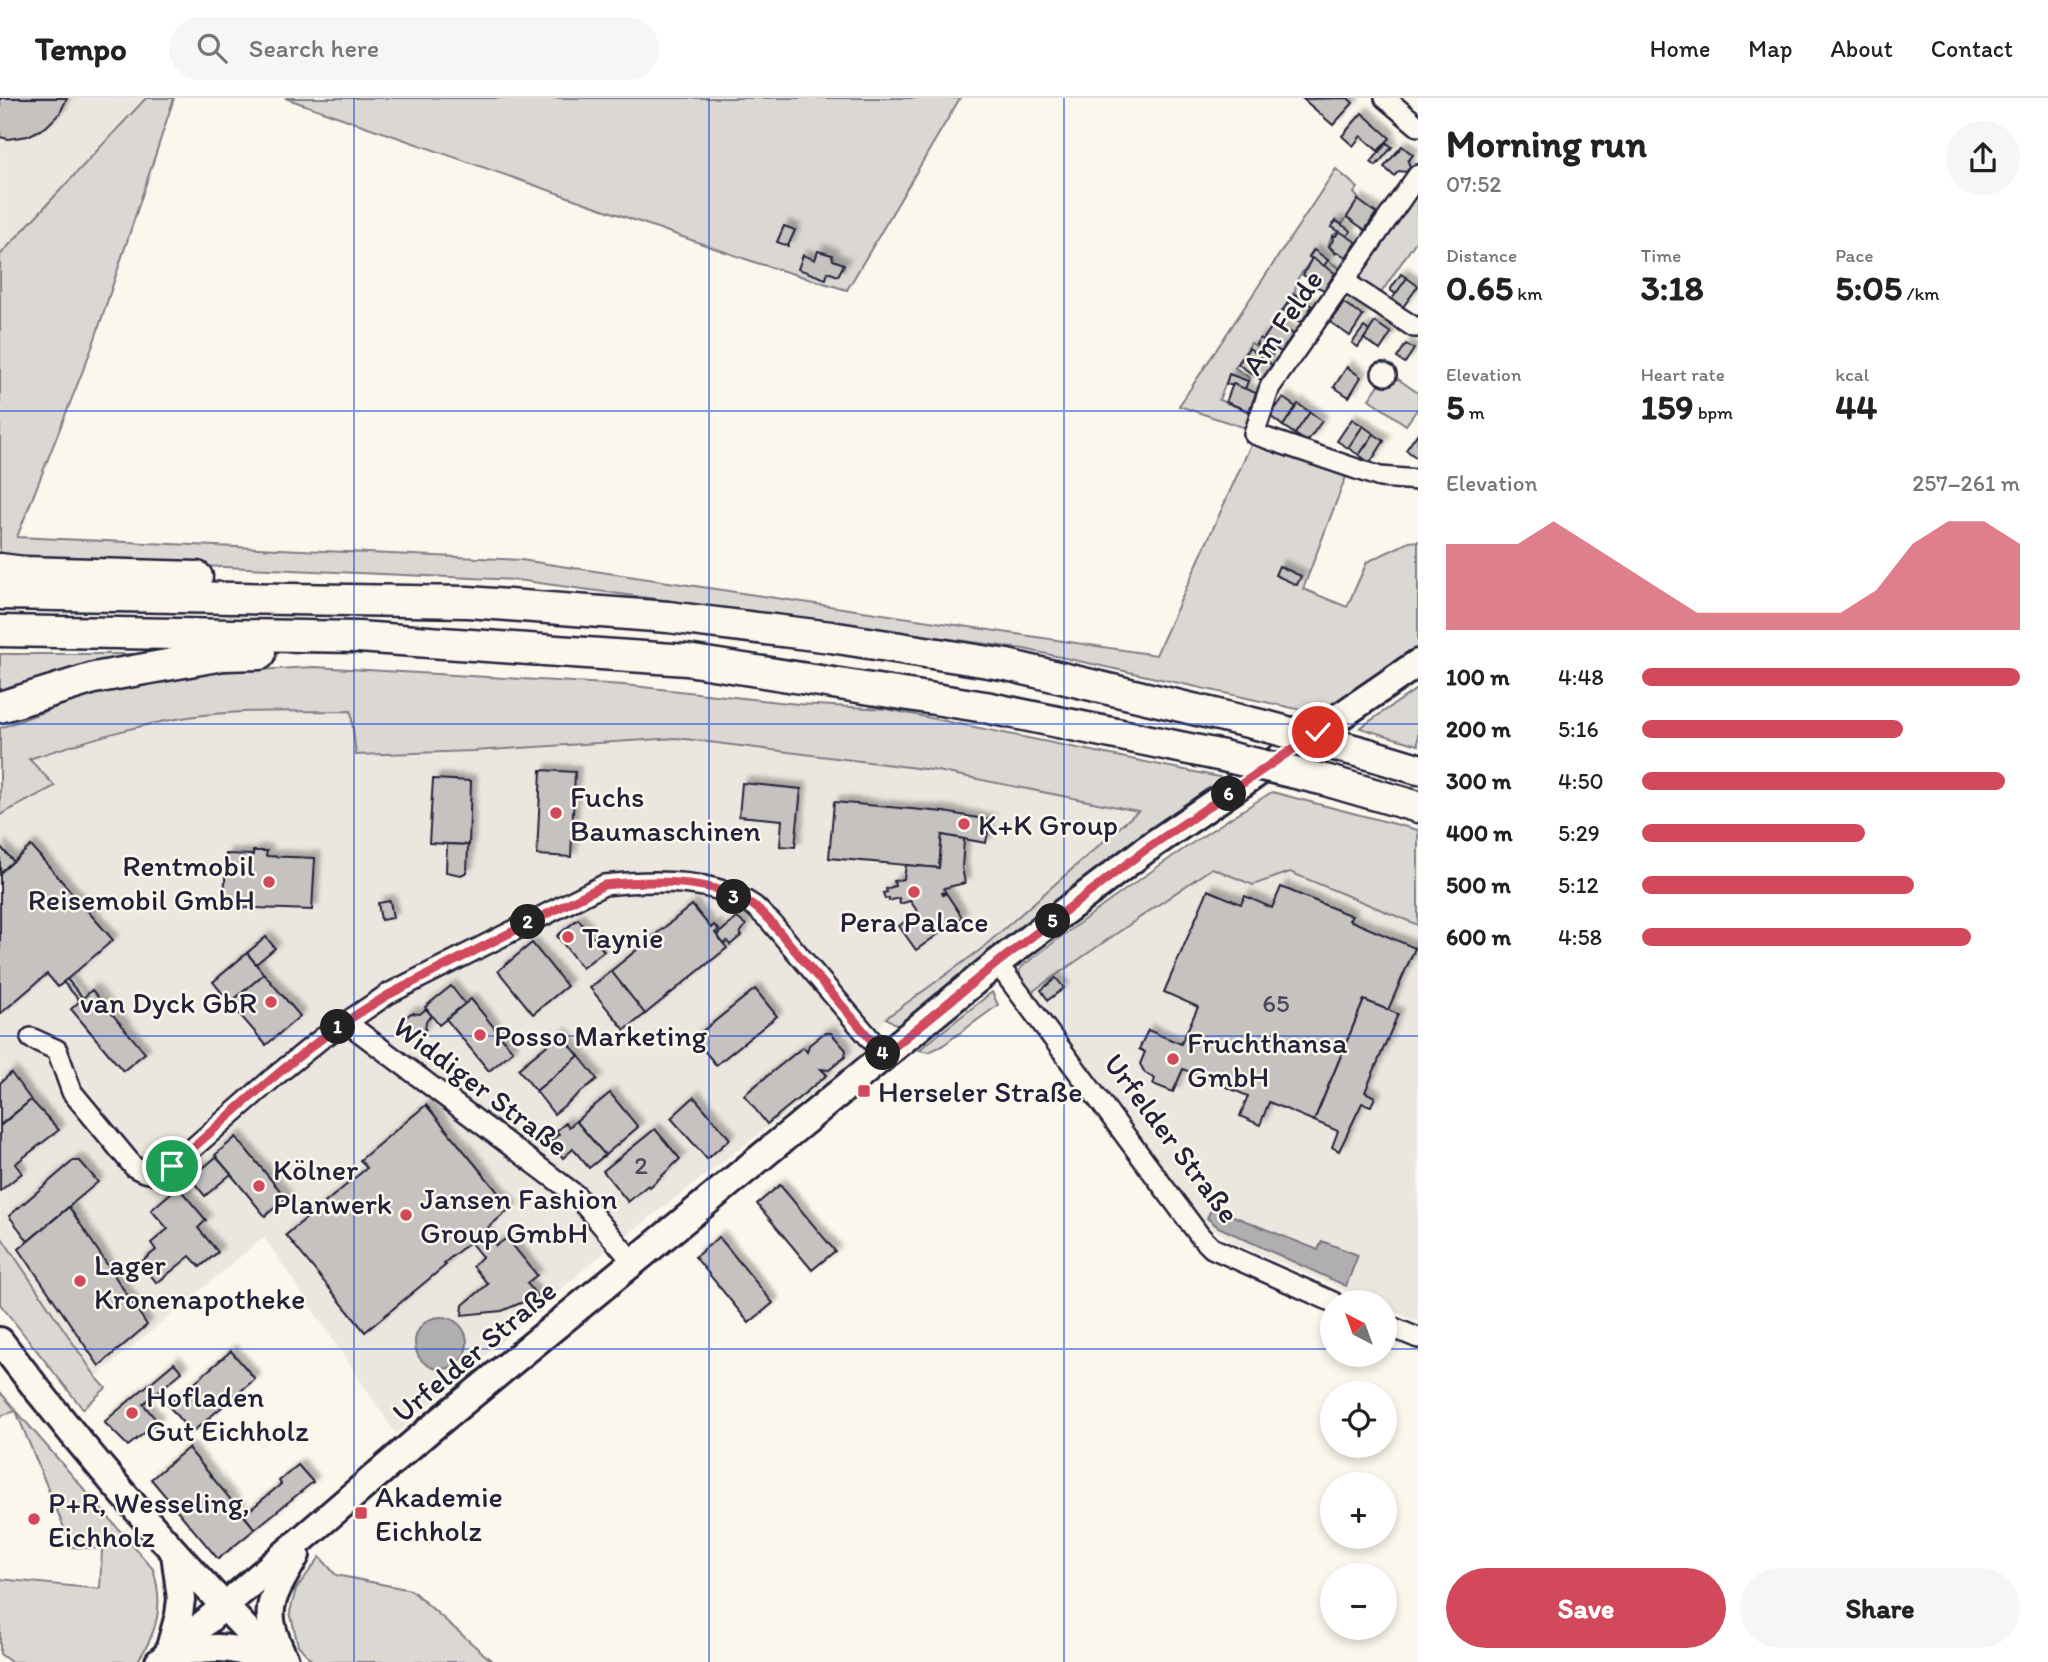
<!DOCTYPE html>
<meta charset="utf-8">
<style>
:root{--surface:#fff;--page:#f6f6f6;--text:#222;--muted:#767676;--line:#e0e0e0;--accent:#d1495b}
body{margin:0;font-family:Itim,sans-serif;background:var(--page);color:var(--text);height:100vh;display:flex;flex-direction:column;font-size:26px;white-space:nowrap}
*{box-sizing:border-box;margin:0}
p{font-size:23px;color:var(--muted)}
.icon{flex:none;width:38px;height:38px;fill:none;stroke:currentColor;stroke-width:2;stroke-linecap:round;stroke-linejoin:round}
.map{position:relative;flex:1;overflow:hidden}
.panel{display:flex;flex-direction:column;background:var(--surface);width:630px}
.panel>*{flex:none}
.needle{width:46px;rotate:319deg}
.fabs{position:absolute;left:1320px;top:1192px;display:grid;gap:14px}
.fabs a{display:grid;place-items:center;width:77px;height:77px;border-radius:50%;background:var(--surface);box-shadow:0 4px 10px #0003;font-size:35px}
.pin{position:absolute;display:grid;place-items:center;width:60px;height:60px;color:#fff;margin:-30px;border:4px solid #fff;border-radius:50%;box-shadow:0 2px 7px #0007}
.km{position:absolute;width:35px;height:35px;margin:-18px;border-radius:50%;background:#222;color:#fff;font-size:19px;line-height:35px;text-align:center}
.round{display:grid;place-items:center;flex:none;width:74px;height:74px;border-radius:37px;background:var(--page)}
.overview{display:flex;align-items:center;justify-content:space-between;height:119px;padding:0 28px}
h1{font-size:38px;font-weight:700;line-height:52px}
.stats{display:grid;grid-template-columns:repeat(3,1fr);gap:10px;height:119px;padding:7px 28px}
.stats div{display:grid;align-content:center}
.stats b{font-size:35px;font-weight:700}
.stats small{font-size:19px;font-weight:400}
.stats p{font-size:19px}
.chart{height:196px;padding:14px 28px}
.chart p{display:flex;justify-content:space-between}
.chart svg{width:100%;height:126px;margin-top:7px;fill:var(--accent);opacity:.7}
.cta{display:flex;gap:14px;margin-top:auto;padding:14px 28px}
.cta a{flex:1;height:80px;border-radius:42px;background:var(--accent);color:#fff;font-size:28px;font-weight:700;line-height:80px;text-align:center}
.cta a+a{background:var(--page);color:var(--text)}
ul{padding:0 28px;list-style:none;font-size:23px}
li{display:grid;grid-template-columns:112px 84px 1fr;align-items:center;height:52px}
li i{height:18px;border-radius:9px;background:var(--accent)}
header{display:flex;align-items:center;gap:42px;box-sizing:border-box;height:98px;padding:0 35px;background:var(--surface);border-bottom:2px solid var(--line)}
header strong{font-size:33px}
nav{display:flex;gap:38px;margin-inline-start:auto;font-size:24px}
.search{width:490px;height:63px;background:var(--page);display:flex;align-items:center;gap:18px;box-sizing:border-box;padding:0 24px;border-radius:38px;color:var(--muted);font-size:26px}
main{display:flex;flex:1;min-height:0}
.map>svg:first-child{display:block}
</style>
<header>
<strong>Tempo</strong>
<div class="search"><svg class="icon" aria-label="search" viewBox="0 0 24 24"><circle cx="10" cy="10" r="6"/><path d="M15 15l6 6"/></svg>Search here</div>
<nav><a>Home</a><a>Map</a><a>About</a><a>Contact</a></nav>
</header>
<main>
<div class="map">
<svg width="1418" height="1564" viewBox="0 0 1418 1564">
<defs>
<filter id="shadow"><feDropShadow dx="5.5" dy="-5.5" stdDeviation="2" flood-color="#0004"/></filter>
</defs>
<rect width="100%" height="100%" fill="#fbf7ec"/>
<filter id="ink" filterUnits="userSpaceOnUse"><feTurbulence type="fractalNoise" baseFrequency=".0143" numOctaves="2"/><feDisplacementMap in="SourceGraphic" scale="14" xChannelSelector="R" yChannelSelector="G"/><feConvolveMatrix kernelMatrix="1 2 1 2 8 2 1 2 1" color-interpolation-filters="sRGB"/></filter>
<g filter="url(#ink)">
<!-- built -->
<g fill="#ebe7df">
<path d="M0,0H144L0,157Z"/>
<path d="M351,613L356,657L473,653L677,640L932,672L1139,713L980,852L886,920L862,957L592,1164L396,1336L264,1139L96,1279L0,1137V717L55,688L28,662L111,635L168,623L226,615Z"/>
<path d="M1212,770L1253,787L1290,774L1418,827V1224L1384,1209V1204H1373L1232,1144L1200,1121L1030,895Z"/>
</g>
<!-- green -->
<g fill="#dbd8d3" stroke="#7e7d87" stroke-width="2">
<path d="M146,0H174L93,247L17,439L521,462L1156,557L1253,342L1348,373L1303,491L1347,509L1367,464L1409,444L1418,443V555L1329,618L1024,551L517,482L22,460L0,457V157Z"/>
<path d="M285,0H960L847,192L757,165Z"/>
<path d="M1336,71L1358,90L1354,95L1359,101L1342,126L1336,122L1331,129L1338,134L1332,138L1328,148L1335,156L1339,155L1351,162L1343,173L1313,152L1309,158L1312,161L1298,180L1295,193L1263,242L1256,248L1251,245L1235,270L1250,280L1248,283L1229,277L1219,302L1252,315L1250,327L1242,329L1179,308Z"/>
<path d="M1418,82V140L1379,198L1357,181Z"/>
<path d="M1388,274L1418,295V310L1406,327L1369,301Z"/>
<path d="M0,556H189L0,603Z"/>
<path d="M315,569L624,587L798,606L886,611L1229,681L1166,726L899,928L886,920L980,852L1138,713L932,672L677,640L473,653L356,657L351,613C310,614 268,612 227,615C159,619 94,640 29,661L55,688L0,717V630L94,595L217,574Z"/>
<path d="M1418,590V647L1360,630Z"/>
<path d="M1272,694L1418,732V827L1290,774L1253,787L1212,770L1030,895L1023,887L1019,872L1025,866C1105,805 1186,746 1272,694Z"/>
<path d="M992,894L998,907L942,948L929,954L919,952Z"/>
<path d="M0,1137L96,1279L106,1290L83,1311L0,1206Z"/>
<path d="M0,1294L153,1471C164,1506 158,1534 137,1564H11L0,1556V1481L100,1491L102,1451L72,1449L16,1313L0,1318Z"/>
<path d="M320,1459L336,1477L411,1492L493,1564H313L298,1547L290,1514L296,1491Z"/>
</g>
<!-- water -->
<g fill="#b1aeb0" stroke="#787681" stroke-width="2">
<path d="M1211,1112L1221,1113L1318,1152L1322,1143L1358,1157L1346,1188L1218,1129L1207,1120Z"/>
<circle cx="441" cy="1245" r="26"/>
</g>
<!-- building -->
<g fill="#c6c2c0" stroke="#22223b" stroke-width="2" filter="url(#shadow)">
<path d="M0,0H67L60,15L46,29L28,38L8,41L0,39Z"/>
<path d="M1348,0L1353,5L1333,27L1303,1Z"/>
<path d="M1362,15L1390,40L1378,53L1361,38L1353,48L1342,38Z"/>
<path d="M1387,45L1392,49L1376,68L1371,64Z"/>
<path d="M1402,48L1413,57L1408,63L1410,69L1406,74L1399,73L1394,78L1384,69Z"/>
<path d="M1358,102L1376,115L1365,132L1347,119Z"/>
<path d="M1336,123L1351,133L1347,138L1331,129Z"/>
<path d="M784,128L795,132L788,148L777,144Z"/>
<path d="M1339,133L1356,144L1346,159L1339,155H1336L1329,148L1333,142L1332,138H1336Z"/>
<path d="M1314,152L1328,162L1324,168L1309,159Z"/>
<path d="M818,153L832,157L833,162L844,166L838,178L828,174L826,181L798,171L803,157L815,162Z"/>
<path d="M1312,160L1335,175L1324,192L1307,184L1309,181L1303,177Z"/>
<path d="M1401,176L1407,180L1396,196L1390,192Z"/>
<path d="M1407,180L1418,188L1403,209L1392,201Z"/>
<path d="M1295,196L1312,208L1301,225L1283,212Z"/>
<path d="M1344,205L1363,218L1350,238L1330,224Z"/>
<path d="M1275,224L1293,236L1281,254L1263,242Z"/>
<path d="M1375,224L1391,235L1380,252L1364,241Z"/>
<path d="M1364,229L1369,233L1358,249L1352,245Z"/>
<path d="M1260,240L1276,251L1272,257L1256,246Z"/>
<path d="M1406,246L1414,251L1405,265L1397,260Z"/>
<path d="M1249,250L1272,267L1261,282L1238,266Z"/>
<path d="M1347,269L1361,279L1349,299L1334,289Z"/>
<path d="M1229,276L1248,283L1245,291L1226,286Z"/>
<path d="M1233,286L1256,295L1249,313L1226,304Z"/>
<path d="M1283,300L1296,309L1283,328L1270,318Z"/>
<path d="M1298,306L1310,314L1295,336L1283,328Z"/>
<path d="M1310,314L1322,323L1307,344L1295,336Z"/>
<path d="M1352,321L1363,328L1348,350L1337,343Z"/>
<path d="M1363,328L1374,336L1359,357L1348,350Z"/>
<path d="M1418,335V358L1417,360L1406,352Z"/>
<path d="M1374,336L1384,343L1370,365L1359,357Z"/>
<path d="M1279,468L1301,478L1297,487L1275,477Z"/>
<path d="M541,672L575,674L571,759L537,757Z"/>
<path d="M433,681L471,683L469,747L429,745Z"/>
<path d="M742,685L801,691L795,749L780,748L782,722L739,718Z"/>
<path d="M834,704L944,714L990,722L986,745L942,737L939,770L829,760Z"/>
<path d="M942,737L964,741L962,770L965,785L944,790L945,794L942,795L943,797L946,795L962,819L916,852L899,828L918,814L910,803L900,806L899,800L889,803V800L885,801L883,795L887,794L886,791L895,788L894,783L904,781L906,767L939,770Z"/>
<path d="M447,746L468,747L467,774L461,777L446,774Z"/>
<path d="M0,748L13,763L0,775Z"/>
<path d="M31,748L113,842L58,889L47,876L0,916V775Z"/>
<path d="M253,753H267L266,758L315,760L312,812L224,809L226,756L253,757Z"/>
<path d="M1281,789L1352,818L1349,822L1415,850L1388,912L1364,902L1314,1023L1269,1004L1260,1027L1240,1018L1248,998L1183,971L1173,994L1153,986L1155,981L1145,975L1140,966L1145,954L1139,951L1148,932L1181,946L1198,909L1164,894L1208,792L1241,806L1245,798L1272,810Z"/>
<path d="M390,803L393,820L381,822L378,805Z"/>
<path d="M692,807L711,830L714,827L719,832L715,835L727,850L645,916L611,873Z"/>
<path d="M737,820L746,827L740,835L742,837L730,847L727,843L724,846L717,837Z"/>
<path d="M578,821L604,853L582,870L557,838Z"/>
<path d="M266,839L275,850L256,866L247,855Z"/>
<path d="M532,845L567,888L533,916L498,873Z"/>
<path d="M247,855L264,876L230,905L213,884Z"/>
<path d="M611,873L645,916L625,932L590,890Z"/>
<path d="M264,876L300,918L266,947L230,905Z"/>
<path d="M1056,880L1064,890L1048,902L1041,892Z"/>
<path d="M67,881L83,900L80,903L63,884Z"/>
<path d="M451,888L465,906L439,927L425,909Z"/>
<path d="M755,891L777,918L716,967L694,940Z"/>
<path d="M92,892L145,955L123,973L71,911Z"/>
<path d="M471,901L513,953L489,973L446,921Z"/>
<path d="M1364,902L1398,916L1365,994L1375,999L1371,1008L1362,1005L1339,1053L1332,1049L1338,1033L1314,1023Z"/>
<path d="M426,911L432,918L426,923L425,932L418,938L408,937L403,930L404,921L411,915L420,916Z"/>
<path d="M824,935H831L846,952L845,959L829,972L821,971L827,977L767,1026L744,997L803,949L807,954L809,947Z"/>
<path d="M561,936L579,958L536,993L518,971Z"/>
<path d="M579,958L597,981L554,1016L536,993Z"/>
<path d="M11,975L31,1002L0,1027V985Z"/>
<path d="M610,995L638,1029L605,1057L576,1023Z"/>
<path d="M694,999L730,1041L707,1061L671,1020Z"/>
<path d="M31,1002L59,1032L15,1066L22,1075L0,1093V1028Z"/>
<path d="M426,1007L511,1110L484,1133L496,1148L507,1140L537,1177L527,1185L537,1198L502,1213L462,1217L463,1207L488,1186L473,1168L482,1159L470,1144L444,1165L446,1167L365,1234L286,1137L367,1070L360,1062Z"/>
<path d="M576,1023L605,1057L589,1070L573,1051L563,1060L550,1044L559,1036L556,1033L566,1025L569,1029Z"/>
<path d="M655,1031L680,1061L650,1089L648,1087L628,1104L603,1073Z"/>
<path d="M236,1039L286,1100L265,1118L215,1057Z"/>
<path d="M216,1059L231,1076L205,1098L191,1081L199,1070L201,1072Z"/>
<path d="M73,1063H80L98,1084L28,1143L9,1118Z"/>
<path d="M780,1087L835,1153L812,1172L757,1106Z"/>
<path d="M178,1089L206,1122L198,1130L218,1154L200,1169L190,1158L157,1185L140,1165L156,1152L151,1145L168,1131L151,1112Z"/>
<path d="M69,1109L147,1227L99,1268L19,1151Z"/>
<path d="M719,1139L773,1205L749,1225L695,1159Z"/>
<path d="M231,1253L255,1281L191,1335L168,1307Z"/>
<path d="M174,1265L182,1274L143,1306L158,1324L128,1348L104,1324Z"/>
<path d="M188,1350L255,1431L218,1461L151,1381Z"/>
<path d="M298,1367L313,1384L255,1431L244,1417L281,1386L279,1383Z"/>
</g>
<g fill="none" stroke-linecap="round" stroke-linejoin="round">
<!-- minor casing -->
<g stroke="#22223b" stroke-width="24">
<g id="minor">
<path d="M1385,0L1418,28"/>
<path d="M1418,77L1270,289L1254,336L1380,379L1418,382"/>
<path d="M1345,184L1414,229H1418"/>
<path d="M1382,275L1386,277"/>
<path d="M997,865L1200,1138L1212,1150L1333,1204"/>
<path d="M346,924L576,1097L633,1164"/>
<path d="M31,940L57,952L72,994L134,1069C147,1077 155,1077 169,1071L273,980L321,941L360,915L388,896L604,787C649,782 716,780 754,808C760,813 765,819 770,823L884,957"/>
<path d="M1384,1226L1418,1240"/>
</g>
</g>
<!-- major casing -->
<g stroke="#22223b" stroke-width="32">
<g id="major">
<path d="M0,1243C85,1356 179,1463 278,1564"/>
<path d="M168,1557L179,1517L181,1501L175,1455"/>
<path d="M169,1557C203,1548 235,1545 267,1564"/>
<path d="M285,1562C260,1513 270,1502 296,1457"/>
<path d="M159,1564L428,1333L997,865L1145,752L1418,565"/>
</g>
</g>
<!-- highway casing -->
<g stroke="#22223b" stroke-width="35">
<g id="highway">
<path d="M0,471L24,474L197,479"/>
<path d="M0,496L468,504L668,519L831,539L1007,567L1265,628"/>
<path d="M0,533L358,539L687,562L985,609L1223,658"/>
<path d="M0,609L94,580L223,557L260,556"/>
<path d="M1368,656L1418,671"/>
<path d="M1325,682L1418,709"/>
</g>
</g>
<!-- minor -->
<use href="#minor" stroke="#fbf7ec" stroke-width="19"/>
<!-- major -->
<use href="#major" stroke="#fbf7ec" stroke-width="26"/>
<!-- highway -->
<use href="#highway" stroke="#fbf7ec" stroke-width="30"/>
<!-- highway-bridge casing -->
<g stroke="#22223b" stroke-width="35" stroke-linecap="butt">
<g id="highway-bridge">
<path d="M1265,628L1368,656"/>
<path d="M1223,658L1325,682"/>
</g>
</g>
<!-- highway-bridge -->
<use href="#highway-bridge" stroke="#fbf7ec" stroke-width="30"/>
</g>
</g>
<g fill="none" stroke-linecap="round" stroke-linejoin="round" filter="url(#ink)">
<!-- route casing -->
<g stroke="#fff" stroke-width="14">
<path id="route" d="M172,1068C221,1026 268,981 320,942C342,925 365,911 388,897L604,787C648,782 716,780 754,808C760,812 765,818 770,823L884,957L997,865L1145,752L1318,634"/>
</g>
<!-- route -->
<use href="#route" stroke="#d1495b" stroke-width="9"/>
</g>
<!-- grid -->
<path fill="none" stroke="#1d4ed8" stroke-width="2" stroke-opacity="0.55" d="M354,0V1564M709,0V1564M1064,0V1564M0,313H1418M0,626H1418M0,938H1418M0,1251H1332M1384,1251H1418"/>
<!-- markers -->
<g fill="#d1495b" stroke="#fbf7ec" stroke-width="2.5">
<circle cx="556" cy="715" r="7"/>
<circle cx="964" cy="726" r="7"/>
<circle cx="269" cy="784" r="7"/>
<circle cx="914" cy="794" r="7"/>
<circle cx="568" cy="839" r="7"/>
<circle cx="271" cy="904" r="7"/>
<circle cx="480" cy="937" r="7"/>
<circle cx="1173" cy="961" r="7"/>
<rect x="857" y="986" width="14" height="14" rx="3.5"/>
<circle cx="259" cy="1088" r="7"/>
<circle cx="406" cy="1117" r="7"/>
<circle cx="80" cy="1183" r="7"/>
<circle cx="132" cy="1315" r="7"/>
<rect x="354" y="1408" width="14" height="14" rx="3.5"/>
<circle cx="34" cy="1421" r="7"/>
</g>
<g text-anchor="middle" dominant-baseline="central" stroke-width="5" stroke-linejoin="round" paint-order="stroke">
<!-- number labels -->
<g font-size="26" fill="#4b4a5c">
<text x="1276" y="905">65</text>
<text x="641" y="1067">2</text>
</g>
<!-- street labels -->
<g font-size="30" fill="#22223b" stroke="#fbf7ec">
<text transform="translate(1282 224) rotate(-56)">Am Felde</text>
<text transform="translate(481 988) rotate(37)">Widdiger Straße</text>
<text transform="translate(1172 1040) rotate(53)">Urfelder Straße</text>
<text transform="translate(474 1253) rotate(-40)">Urfelder Straße</text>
</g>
<!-- poi labels -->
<g font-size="30" fill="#22223b" stroke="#fbf7ec" text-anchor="start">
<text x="570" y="698">Fuchs<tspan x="570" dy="34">Baumaschinen</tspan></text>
<text x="978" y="726">K+K Group</text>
<text x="255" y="767" text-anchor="end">Rentmobil<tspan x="255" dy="34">Reisemobil GmbH</tspan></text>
<text x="914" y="823" text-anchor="middle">Pera Palace</text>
<text x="582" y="839">Taynie</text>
<text x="257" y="904" text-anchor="end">van Dyck GbR</text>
<text x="494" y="937">Posso Marketing</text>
<text x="1187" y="944">Fruchthansa<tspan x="1187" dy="34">GmbH</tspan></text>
<text x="878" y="993">Herseler Straße</text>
<text x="273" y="1071">Kölner<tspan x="273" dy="34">Planwerk</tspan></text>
<text x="420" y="1100">Jansen Fashion<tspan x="420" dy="34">Group GmbH</tspan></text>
<text x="94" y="1166">Lager<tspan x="94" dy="34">Kronenapotheke</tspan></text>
<text x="146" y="1298">Hofladen<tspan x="146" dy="34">Gut Eichholz</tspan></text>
<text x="375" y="1398">Akademie<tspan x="375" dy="34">Eichholz</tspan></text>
<text x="48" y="1404">P+R, Wesseling,<tspan x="48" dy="34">Eichholz</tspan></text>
</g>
</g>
</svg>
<div class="fabs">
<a><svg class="needle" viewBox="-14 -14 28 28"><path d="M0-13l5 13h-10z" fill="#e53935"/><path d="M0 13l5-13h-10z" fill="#767676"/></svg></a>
<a><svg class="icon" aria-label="locate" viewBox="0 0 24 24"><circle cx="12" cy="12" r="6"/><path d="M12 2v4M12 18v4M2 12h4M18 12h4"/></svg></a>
<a>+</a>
<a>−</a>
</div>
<div class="pin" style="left:172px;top:1068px;background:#1e9e55"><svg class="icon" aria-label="arrive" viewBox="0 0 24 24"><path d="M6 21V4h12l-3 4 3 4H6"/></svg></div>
<div class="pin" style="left:1318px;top:634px;background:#d93025"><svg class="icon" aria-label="check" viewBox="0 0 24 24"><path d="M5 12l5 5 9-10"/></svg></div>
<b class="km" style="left:338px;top:929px">1</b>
<b class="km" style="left:528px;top:824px">2</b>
<b class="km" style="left:734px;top:799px">3</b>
<b class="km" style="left:883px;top:955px">4</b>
<b class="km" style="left:1053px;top:823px">5</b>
<b class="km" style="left:1229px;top:696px">6</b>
</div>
<section class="panel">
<div class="overview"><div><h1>Morning run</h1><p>07:52</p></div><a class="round"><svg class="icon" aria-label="share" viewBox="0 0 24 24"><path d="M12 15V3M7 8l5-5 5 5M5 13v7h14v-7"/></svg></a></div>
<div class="stats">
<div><p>Distance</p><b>0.65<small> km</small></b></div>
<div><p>Time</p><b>3:18</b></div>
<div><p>Pace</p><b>5:05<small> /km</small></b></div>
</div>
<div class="stats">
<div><p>Elevation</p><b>5<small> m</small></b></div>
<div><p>Heart rate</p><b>159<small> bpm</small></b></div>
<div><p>kcal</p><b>44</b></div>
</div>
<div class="chart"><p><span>Elevation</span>257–261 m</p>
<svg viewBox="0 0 160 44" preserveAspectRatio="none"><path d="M0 44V14L10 14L20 14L30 6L40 14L50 22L60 30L70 38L80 38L90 38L100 38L110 38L120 30L130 14L140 6L150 6L160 14V44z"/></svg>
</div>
<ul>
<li><b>100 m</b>4:48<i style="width:100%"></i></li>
<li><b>200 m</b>5:16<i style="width:69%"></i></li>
<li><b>300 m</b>4:50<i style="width:96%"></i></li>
<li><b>400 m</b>5:29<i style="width:59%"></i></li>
<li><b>500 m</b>5:12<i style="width:72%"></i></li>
<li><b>600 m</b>4:58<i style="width:87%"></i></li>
</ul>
<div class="cta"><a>Save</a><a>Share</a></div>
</section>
</main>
